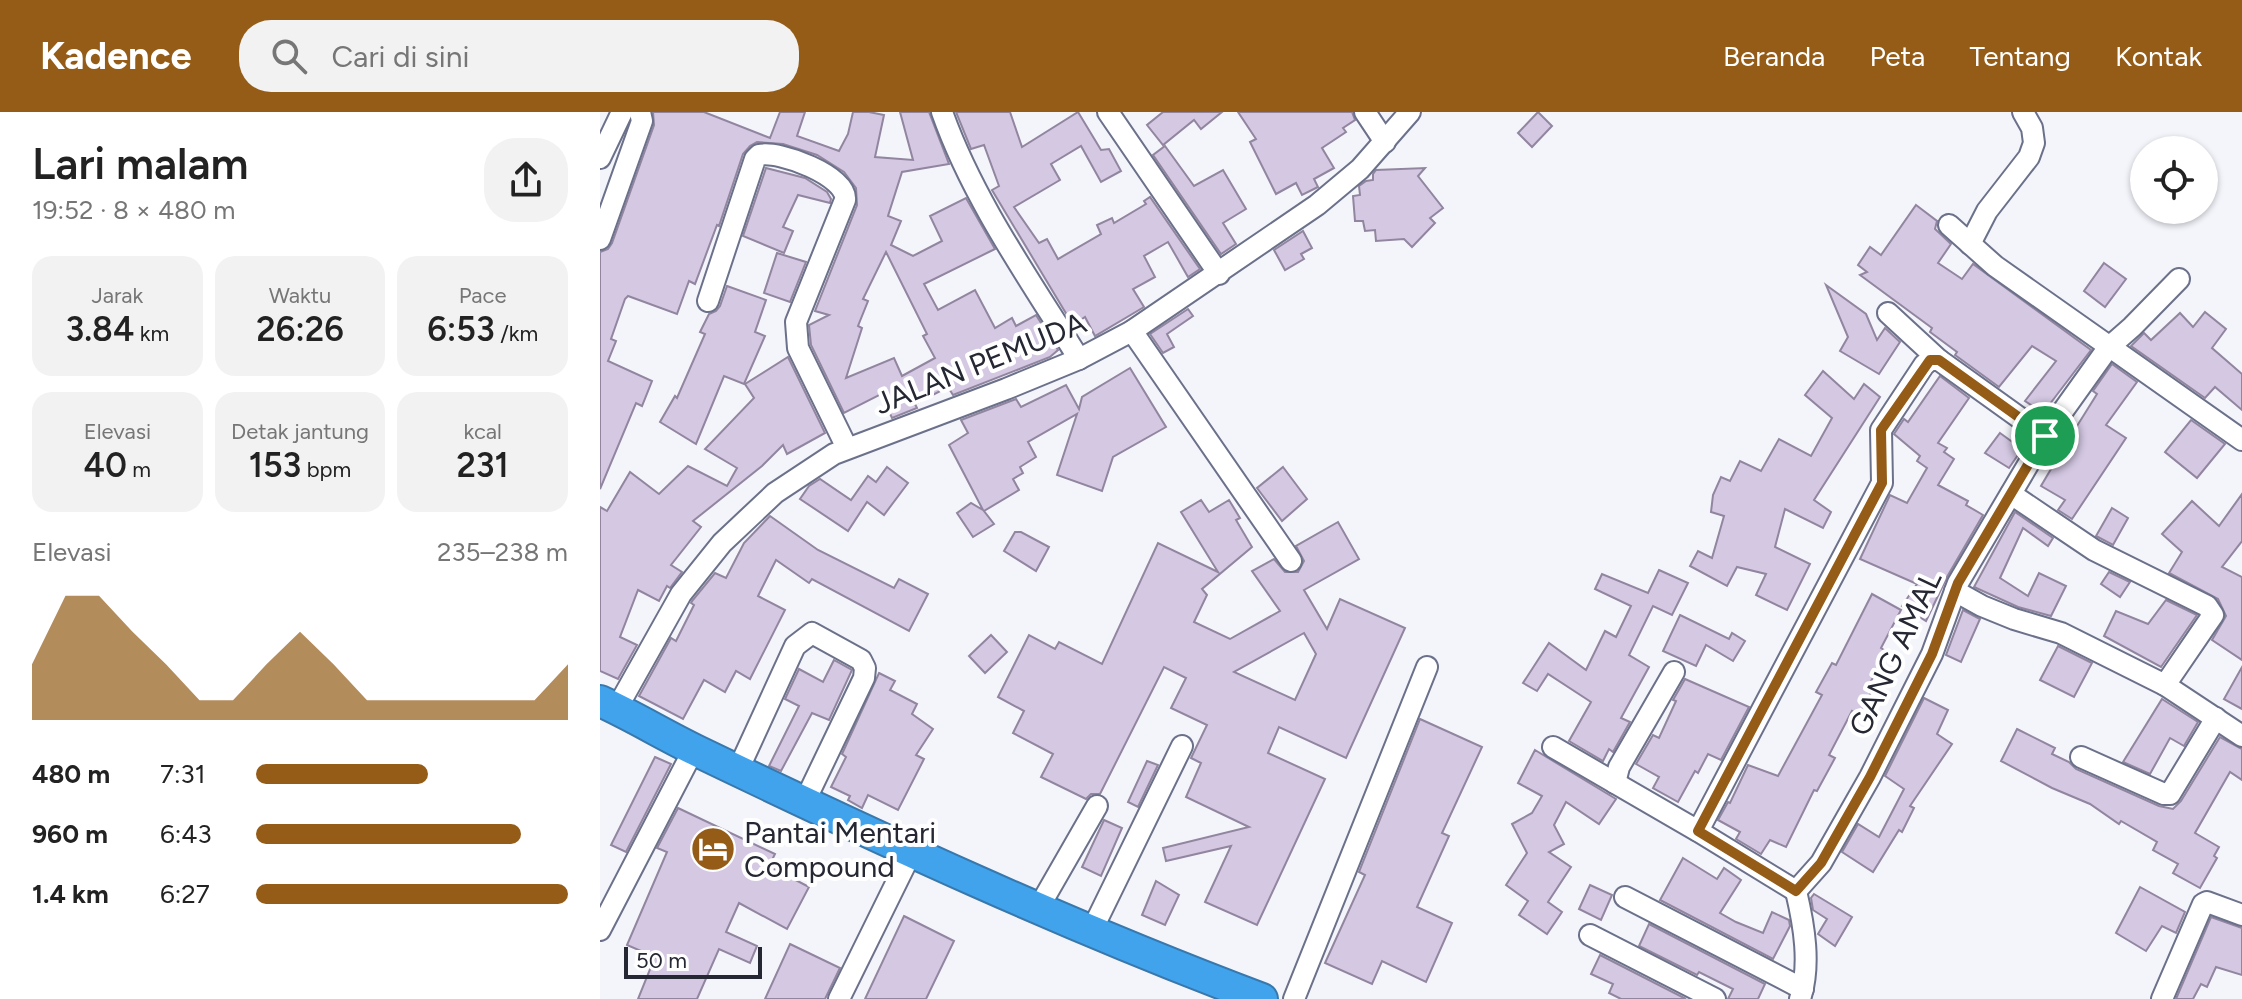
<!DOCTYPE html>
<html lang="id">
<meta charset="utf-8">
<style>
:root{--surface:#fff;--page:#f2f2f2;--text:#222;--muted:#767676;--accent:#945c17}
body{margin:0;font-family:Figtree,sans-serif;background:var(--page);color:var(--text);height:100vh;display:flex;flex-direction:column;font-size:30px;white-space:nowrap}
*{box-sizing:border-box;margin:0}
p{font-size:26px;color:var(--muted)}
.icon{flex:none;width:44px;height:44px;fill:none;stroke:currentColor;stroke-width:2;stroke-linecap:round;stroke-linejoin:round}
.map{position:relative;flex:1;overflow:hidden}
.panel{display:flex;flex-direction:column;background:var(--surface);width:600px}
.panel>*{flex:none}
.tools{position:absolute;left:1530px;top:24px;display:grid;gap:16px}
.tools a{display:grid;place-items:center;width:88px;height:88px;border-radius:50%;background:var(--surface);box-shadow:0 2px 6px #0004;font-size:40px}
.scale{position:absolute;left:24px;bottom:20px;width:138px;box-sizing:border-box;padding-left:8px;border:4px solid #252732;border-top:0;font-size:22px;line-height:28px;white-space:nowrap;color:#252732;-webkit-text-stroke:6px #fff;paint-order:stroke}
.pin{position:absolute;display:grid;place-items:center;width:68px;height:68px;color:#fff;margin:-34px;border:4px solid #fff;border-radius:50%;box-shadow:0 2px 8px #0007}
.round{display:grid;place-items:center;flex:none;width:84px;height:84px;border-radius:32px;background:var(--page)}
.summary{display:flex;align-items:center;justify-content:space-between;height:136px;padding:0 32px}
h1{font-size:44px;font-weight:600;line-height:60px}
.stats{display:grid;grid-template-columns:repeat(3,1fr);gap:12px;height:136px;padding:8px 32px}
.stats div{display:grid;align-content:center;border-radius:20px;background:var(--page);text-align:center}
.stats b{font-size:34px;font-weight:600}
.stats small{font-size:22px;font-weight:400}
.stats p{font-size:22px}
.chart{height:224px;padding:16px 32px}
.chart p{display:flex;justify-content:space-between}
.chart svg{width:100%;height:144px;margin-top:8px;fill:var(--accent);opacity:.7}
ul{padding:0 32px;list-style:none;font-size:26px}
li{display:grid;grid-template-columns:128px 96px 1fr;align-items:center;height:60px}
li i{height:20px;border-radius:10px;background:var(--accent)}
header{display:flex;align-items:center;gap:48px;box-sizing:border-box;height:112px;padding:0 40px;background:var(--accent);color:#fff}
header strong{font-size:38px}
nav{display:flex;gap:44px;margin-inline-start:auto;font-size:28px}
.search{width:560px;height:72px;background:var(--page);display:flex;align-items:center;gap:20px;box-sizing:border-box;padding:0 28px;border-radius:32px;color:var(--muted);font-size:30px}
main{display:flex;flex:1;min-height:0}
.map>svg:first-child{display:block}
</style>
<header>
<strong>Kadence</strong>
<div class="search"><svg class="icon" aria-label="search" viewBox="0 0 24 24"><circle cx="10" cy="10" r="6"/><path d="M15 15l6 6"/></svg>Cari di sini</div>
<nav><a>Beranda</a><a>Peta</a><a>Tentang</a><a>Kontak</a></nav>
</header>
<main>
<section class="panel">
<div class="summary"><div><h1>Lari malam</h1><p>19:52 · 8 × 480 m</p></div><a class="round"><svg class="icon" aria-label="share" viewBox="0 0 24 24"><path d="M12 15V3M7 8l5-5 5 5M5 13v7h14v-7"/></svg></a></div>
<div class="stats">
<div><p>Jarak</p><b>3.84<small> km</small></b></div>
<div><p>Waktu</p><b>26:26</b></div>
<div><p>Pace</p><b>6:53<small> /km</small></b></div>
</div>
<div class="stats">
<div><p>Elevasi</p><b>40<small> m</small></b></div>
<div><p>Detak jantung</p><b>153<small> bpm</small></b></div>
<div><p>kcal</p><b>231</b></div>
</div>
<div class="chart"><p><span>Elevasi</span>235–238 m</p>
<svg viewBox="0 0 160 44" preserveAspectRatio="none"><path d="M0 44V27L10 6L20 6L30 17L40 27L50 38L60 38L70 27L80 17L90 27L100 38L110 38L120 38L130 38L140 38L150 38L160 27V44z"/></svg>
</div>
<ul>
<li><b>480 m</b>7:31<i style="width:55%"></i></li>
<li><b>960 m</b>6:43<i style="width:85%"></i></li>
<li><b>1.4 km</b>6:27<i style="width:100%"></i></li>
</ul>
</section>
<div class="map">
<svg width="1642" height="887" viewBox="0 0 1642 887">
<rect width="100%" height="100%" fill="#f4f5fb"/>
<!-- building -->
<g fill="#d4c8e3" stroke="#91859f" stroke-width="2" fill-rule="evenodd">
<path d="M53,0H104L170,26L180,0H205L197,24L239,39L248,22L253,0H269L284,3L275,45L313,48L300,0H329L349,52L302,60L288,104L301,109L291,133L313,144L342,129L330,104L366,86L395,137L324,172L338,198L375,178L395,216L412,206L416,214L436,203L458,238L450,245L353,283L348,275L315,292L317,296L292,306L281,282L244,301L211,233L209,213L229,203L215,199L257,93L256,76L244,60L217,43L183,32L157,30L150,34L143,42L119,114L117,113L95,172L89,169L77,202L28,184L25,187L11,227L16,229L8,249L52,269L42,294L36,291L0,377V140L8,137L12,131L54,13ZM286,140L327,222L323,224L335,246L302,264L294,246L246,266L262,216L258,214L268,189L263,187Z"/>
<path d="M356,0H410L422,35L478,0L501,38L509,37L521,59L501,70L481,34L451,52L460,68L414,95L439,131L447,127L458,147L501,122L497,113L512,106L514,111L546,92L544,89L550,85L600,157L588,165L568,130L544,144L555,165L533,177L544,195L495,224L485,205L473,213L392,78L399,74L384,33L371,37Z"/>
<path d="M563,0H622L601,17L594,8L563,33L547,13Z"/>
<path d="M638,0H752L755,8L743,16L746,20L722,36L734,56L714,67L718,75L702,83L696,71L676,82L650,30L656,27Z"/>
<path d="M938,0L952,14L932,35L918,21Z"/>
<path d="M565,34L594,74L623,58L646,97L623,111L636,132L621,142L553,43Z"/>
<path d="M166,56L205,66L227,80L231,87L230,91L198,83L183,115L193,119L184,141L143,124Z"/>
<path d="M825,56L818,64L843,96L830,106L835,111L812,135L804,127L776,129L775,118L765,119L763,109H755L753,84L760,83L759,74L766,69L773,68V62L776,58Z"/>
<path d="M1316,93L1337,109L1335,117L1351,132L1338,151L1362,167L1373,152L1491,238L1443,301L1425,289L1456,249L1432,234L1399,275L1355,243L1357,240L1330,220L1332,216L1260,163L1267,160L1258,153L1270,135L1281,143Z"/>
<path d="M703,119L712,136L701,142L704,147L685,158L674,138Z"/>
<path d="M177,141L206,150L190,190L164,181Z"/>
<path d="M1504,151L1526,167L1505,195L1484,179Z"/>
<path d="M1226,173L1266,202L1277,228L1285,216L1300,230L1279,262L1240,239L1248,225Z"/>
<path d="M127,174L166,188L155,220L165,224L144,272L124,264L96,332L60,310L75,284L77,286L105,222L100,220L109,202L116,199L120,194Z"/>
<path d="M588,197L593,204L567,222L574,235L563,241L550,222Z"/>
<path d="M1605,200L1626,217L1612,236L1642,262V298L1615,275L1605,286L1531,234L1544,221L1551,228L1580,201L1593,215Z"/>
<path d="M188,245L225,321L187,342L183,333L162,354L93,409L101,415L71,453L82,460L70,476L67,474L59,489L38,478L20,525L37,533L18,567L0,559V395L7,399L30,360L59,382L88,354L127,374L137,356L105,337L154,286L145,272Z"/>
<path d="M1512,252L1537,270L1506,313L1526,326L1472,407L1458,398L1465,388L1441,374L1464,335L1457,330L1465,318L1472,322L1497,282L1493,279Z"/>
<path d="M530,256L566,315L513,345L502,379L457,363L477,302L428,330L436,345L420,355L423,361L413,367L419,378L384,399L394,412L373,425L357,401L371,391L383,398L349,333L368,321L361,308L416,287L421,295L466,273L479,297L482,285Z"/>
<path d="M1223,259L1254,287L1264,272L1280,285L1214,388L1231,400L1223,416L1185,397L1175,435L1210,452L1187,498L1156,483L1166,462L1137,455L1127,474L1090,454L1098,439L1112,446L1124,404L1111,400L1113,383L1121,365L1130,369L1140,349L1161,359L1179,327L1211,344L1232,306L1205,283Z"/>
<path d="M1340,264L1369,286L1338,331L1347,336L1344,340L1354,347L1338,373L1368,389L1366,393L1383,403L1347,465L1326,509L1302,494L1317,472L1260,447L1290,383L1307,391L1327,356L1317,349L1320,344L1294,322L1304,307L1308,310Z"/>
<path d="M1591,308L1625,332L1597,366L1565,340Z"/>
<path d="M1400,321L1422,337L1409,356L1385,341Z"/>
<path d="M287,355L308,371L284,403L267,390L248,419L200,387L209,374L220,367L251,388L268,364L276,370Z"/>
<path d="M683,355L707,387L682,409L657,376Z"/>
<path d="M1642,382V429L1622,455L1642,465V548L1612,528L1626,504L1618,487L1569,461L1582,440L1562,422L1592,389L1619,414Z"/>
<path d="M601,388L609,400L629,388L640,406L636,408L652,435L602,477L607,483L594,510L630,527L680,499L652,459L674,447L685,460H698L704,449L696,434L738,410L759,447L704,478L727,517L740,487L805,516L746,646L679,615L668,641L725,667L657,813L605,790L631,734L566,749L563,736L649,715L586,685L601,651L591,646L607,613L571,596L586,566L564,555L500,682H491L486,687L441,665L453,642L413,621L424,599L398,585L429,523L455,537L459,530L502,552L558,431L618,460L581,400ZM704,521L716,542L695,588L634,560Z"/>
<path d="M1512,396L1528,406L1513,433L1496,424Z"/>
<path d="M1415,400L1453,426L1448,434L1423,416L1400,466L1428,484L1439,461L1466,474L1451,504L1418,495L1374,475Z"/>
<path d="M170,404L218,438L294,476L299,467L328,482L309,519L212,467L209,471L176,448L158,484L185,498L150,567L136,559L125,580L104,568L83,607L39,584L71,526L76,529L94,493L91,491L92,489L115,461L126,466L144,431Z"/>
<path d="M415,420H421L449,435L436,459L404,439Z"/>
<path d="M1059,458L1088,471L1072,503L1053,494L1029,543L1049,555L1021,606L1030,610L1013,640L1009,637L1003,649L969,629L991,590L948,562L937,579L923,571L949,531L986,558L1005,519L1016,525L1031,494L995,477L1002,462L1048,481Z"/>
<path d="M1509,460L1530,470L1520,485L1501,472Z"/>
<path d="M1272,482L1301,498L1281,536L1287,540L1270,571L1275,573L1259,603L1252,599L1229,643L1235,646L1217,679L1214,678L1186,735L1170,728L1161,742L1136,727L1140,720L1118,708L1128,690L1130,691L1148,653L1178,664L1222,583L1216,580L1232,551L1236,553Z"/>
<path d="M1566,488L1597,503L1561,555L1504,524L1516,499L1548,512Z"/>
<path d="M1363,498L1380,507L1361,550L1346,543Z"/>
<path d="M1080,503L1129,527L1132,521L1145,529L1133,549L1106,533L1096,554L1063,539Z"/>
<path d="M391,523L407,540L385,561L369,544Z"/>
<path d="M1458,534L1492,551L1474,585L1440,568Z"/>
<path d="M234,548L252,558L229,608L212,601L181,659L169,654L199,594L185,587L199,557L223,570Z"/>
<path d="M1642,555V597L1624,587Z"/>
<path d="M279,561L295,569L290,578L317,592L312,602L333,617L316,643L324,647L298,698L268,683L262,696L248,688L250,684L231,675L246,645L242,642Z"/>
<path d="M1085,567L1149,595L1121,648L1108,642L1098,661L1095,659L1078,690L1053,676L1059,665L1036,652L1053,623L1059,626L1076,589L1073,588Z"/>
<path d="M1324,586L1348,598L1337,622L1352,632L1310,694L1314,696L1302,720L1299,718L1273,760L1242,740L1258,712L1279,725L1304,677L1285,664Z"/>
<path d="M1562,587L1598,610L1584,634L1570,626L1550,662L1523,650Z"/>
<path d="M820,607L882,635L842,721L849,724L817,795L852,811L826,870L782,849L772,872L725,851L765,763L759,760Z"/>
<path d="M1417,617L1455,636L1452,642L1469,650L1476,657L1559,694L1573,697L1581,689L1620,625L1642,637V668L1630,660L1595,721L1619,735L1614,744L1617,746L1600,776L1573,761L1578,752L1553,738L1557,730L1521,709L1519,712L1490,692L1452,676L1401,649Z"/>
<path d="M935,638L1016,687L999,712L966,690L954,713L964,732L949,740L971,755L948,790L962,800L947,822L919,803L928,789L906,773L927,741L912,712L932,701L942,684L918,671Z"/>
<path d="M55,645L71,652L26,740L11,733Z"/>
<path d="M547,649L558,653L538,695L528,690Z"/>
<path d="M78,696L175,742L169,754L209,775L187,817L139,791L126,820L157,834L150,851L119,837L97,887H38L55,845L27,833L67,740L57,736Z"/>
<path d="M504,708L522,716L501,764L482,755Z"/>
<path d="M1083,746L1117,767L1124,756L1141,768L1120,801L1136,810L1163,821L1172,800L1189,808L1190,814L1173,847L1060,788Z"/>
<path d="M556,769L579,783L565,813L542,803Z"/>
<path d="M990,773L1012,783L1001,808L979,797Z"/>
<path d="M1540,775L1585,800L1576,821L1562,814L1546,839L1516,821Z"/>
<path d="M1214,782L1252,805L1235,834L1218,822L1227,807L1213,798L1211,786Z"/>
<path d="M304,804L354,829L326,887H265Z"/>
<path d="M1611,805L1642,816V863L1616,855L1607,875L1601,872L1593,887H1576Z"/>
<path d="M1049,812L1165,872L1158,887H1128L1133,877L1099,860L1097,863L1039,834Z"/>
<path d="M190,832L240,856L225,887H165Z"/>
<path d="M1000,843L1086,887H1021L1009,881L1013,872L991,862Z"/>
</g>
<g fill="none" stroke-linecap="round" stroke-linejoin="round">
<!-- minor casing -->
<g stroke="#6b718a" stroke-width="24">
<g id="minor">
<path d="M342,0C373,88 430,168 479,247"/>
<path d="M508,0L619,162"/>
<path d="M765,0L785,30"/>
<path d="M0,46L22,0"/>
<path d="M1349,113L1395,154L1642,328"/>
<path d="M0,127L42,9L40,0"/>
<path d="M1370,132L1387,99L1429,45L1434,31L1432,16L1423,0"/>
<path d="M108,189L155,47L159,43C179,38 248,64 245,88L196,210L198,236L247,336"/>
<path d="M1288,201L1339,248"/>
<path d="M532,219L691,449"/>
<path d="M1411,382L1494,438L1607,494L1613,503L1606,513L1565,573"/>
<path d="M1355,479L1382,494L1414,507L1461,521L1565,573L1642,624"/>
<path d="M17,596L81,482L122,431L175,381L234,342L406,277L479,247L532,219L717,93L760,57L810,0"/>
<path d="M953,635L1098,719L1196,779"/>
<path d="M1481,645L1564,682H1570L1616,606"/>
<path d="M138,658L195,534L212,521L261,548L265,556L264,566L205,689"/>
<path d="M1015,671L1019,655L1074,560"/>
<path d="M1098,719L1282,371L1281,318L1324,253L1330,248H1339L1445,324"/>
<path d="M1196,779L1221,751L1270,665L1332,542L1358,471L1445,324L1508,236L1532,215L1579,167"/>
<path d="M1196,779C1204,813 1211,853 1200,887"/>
<path d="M1025,785L1203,877"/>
<path d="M439,795L497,694"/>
<path d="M0,818L94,637"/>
<path d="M492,818L582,634"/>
<path d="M990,823L1115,887"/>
<path d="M239,887L312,739"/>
<path d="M694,887L827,555"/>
<path d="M1562,887L1603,792L1607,790L1642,803"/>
</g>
</g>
<!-- highway casing -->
<g stroke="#3878ac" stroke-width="34">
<path id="highway" d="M0,589C33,604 64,623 97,639C282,728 470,815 662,887"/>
</g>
<!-- minor -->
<use href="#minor" stroke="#fff" stroke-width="20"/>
<!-- highway -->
<use href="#highway" stroke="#42a3ed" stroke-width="30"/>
</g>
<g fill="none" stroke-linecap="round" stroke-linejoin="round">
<!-- route casing -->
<g stroke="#fff" stroke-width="16">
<path id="route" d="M1330,248H1339L1445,324L1358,471L1332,542L1270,665L1221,751L1196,779L1098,719L1282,371L1281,318Z"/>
</g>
<!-- route -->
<use href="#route" stroke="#945c17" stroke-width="10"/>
</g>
<!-- icons -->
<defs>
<g id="hotel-disc" transform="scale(2.3)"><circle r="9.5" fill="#945c17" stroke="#fff"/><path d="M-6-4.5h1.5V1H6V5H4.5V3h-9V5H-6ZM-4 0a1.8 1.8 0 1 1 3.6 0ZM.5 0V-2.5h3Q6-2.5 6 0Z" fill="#fff"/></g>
</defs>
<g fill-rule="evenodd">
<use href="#hotel-disc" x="113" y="737"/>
</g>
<g text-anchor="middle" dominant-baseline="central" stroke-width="8" stroke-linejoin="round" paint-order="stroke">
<!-- street labels -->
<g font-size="30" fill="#252732" stroke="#fff">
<text transform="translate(380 251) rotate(-22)">JALAN PEMUDA</text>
<text transform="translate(1295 541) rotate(-65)">GANG AMAL</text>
</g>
<!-- poi labels -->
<g font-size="30" fill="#252732" stroke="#fff" text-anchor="start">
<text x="144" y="720">Pantai Mentari<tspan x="144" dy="34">Compound</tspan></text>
</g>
</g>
</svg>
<div class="tools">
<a><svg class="icon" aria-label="locate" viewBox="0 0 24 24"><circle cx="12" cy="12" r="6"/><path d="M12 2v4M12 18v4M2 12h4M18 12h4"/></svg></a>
</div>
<div class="scale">50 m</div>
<div class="pin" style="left:1445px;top:324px;background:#1e9e55"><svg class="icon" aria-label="arrive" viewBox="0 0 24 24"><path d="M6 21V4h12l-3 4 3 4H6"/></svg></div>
</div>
</main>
